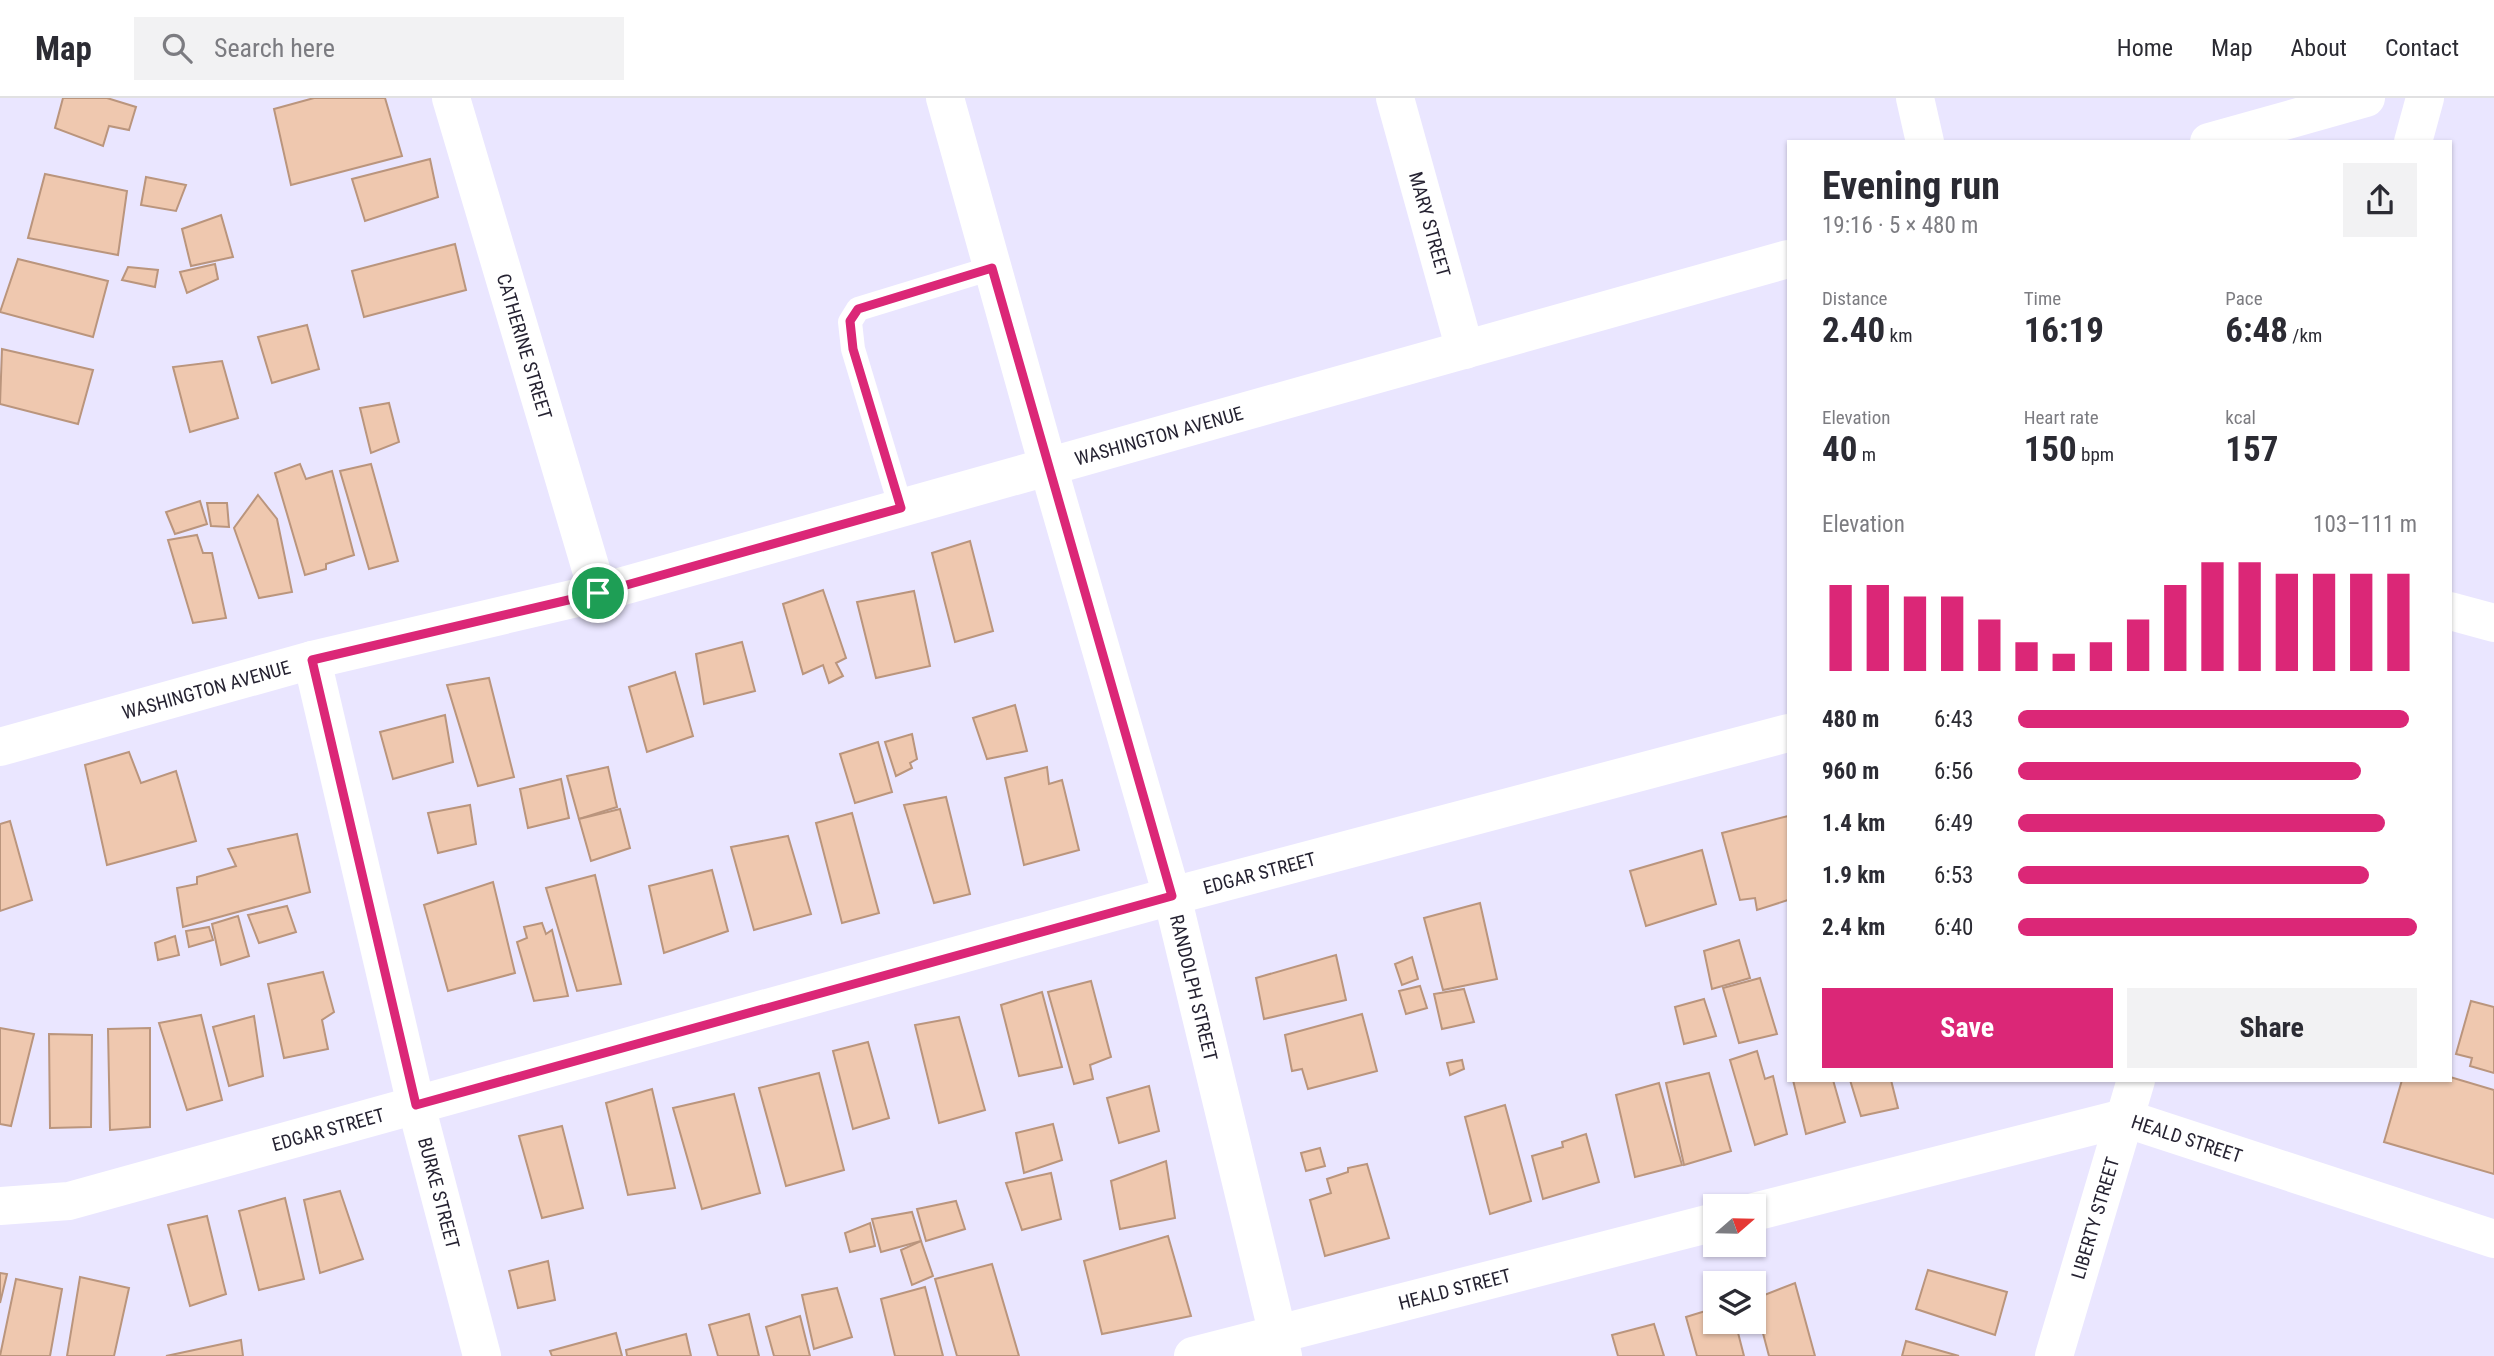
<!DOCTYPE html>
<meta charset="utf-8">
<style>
:root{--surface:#fff;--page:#f2f2f3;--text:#2b2b33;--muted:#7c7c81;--line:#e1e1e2;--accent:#db2777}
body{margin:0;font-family:"Roboto Condensed",sans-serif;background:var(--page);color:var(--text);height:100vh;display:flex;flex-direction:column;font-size:26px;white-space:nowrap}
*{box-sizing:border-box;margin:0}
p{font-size:23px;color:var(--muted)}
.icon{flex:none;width:38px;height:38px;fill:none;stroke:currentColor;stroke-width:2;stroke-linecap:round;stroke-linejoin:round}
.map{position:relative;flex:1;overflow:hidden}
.drawer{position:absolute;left:1787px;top:42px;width:665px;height:942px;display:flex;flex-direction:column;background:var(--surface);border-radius:0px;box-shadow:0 2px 5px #0004}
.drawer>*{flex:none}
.needle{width:46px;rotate:70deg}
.controls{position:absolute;left:1703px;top:1096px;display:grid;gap:14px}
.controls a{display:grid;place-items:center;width:63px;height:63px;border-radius:0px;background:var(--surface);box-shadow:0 2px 5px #0004;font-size:35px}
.pin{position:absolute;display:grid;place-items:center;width:60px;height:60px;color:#fff;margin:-30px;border:4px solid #fff;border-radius:50%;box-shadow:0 2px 7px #0007}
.round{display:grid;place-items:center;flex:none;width:74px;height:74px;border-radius:0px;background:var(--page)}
.head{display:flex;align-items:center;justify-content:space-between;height:119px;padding:0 35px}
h1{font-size:38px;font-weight:700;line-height:52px}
.figures{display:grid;grid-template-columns:repeat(3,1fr);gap:10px;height:119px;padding:7px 35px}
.figures div{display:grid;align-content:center}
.figures b{font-size:35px;font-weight:700}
.figures small{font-size:19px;font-weight:400}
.figures p{font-size:19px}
.chart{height:196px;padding:14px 35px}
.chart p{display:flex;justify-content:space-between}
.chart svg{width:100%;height:126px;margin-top:7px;stroke:var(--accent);stroke-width:6}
.button{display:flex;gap:14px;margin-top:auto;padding:14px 35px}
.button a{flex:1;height:80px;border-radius:0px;background:var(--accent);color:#fff;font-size:28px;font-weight:700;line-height:80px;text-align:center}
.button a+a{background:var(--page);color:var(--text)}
ul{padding:0 35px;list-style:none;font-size:23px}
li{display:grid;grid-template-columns:112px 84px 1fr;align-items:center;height:52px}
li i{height:18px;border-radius:9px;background:var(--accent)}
header{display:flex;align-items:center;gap:42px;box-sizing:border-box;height:98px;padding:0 35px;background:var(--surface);border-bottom:2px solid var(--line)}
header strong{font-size:33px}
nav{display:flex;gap:38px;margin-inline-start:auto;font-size:24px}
.search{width:490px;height:63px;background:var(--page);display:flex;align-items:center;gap:18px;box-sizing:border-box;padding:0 24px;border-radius:0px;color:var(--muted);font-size:26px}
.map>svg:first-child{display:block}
</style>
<header>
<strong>Map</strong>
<div class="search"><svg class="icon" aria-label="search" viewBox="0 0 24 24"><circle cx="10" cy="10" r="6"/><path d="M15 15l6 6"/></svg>Search here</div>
<nav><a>Home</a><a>Map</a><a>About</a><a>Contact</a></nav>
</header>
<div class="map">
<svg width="2494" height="1258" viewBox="0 0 2494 1258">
<rect width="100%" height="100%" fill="#eae6ff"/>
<!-- building -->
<g fill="#efc8af" stroke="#ba957d" stroke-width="2">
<path d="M63,0H107L136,9L129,32L109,28L103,48L55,30Z"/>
<path d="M314,0H385L402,58L291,87L274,11Z"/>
<path d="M430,61L438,99L365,123L352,81Z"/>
<path d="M45,76L127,93L118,157L28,140Z"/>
<path d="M146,79L186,87L176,113L141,107Z"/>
<path d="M221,117L233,159L191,168L182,131Z"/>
<path d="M455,146L466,192L364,219L352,173Z"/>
<path d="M18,161L108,183L93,239L0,214Z"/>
<path d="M215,166L218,181L187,195L180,174Z"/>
<path d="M128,169L158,172L155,189L122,182Z"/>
<path d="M307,227L319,271L272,285L258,239Z"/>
<path d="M2,251L93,272L78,326L0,306Z"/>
<path d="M222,263L238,320L190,334L173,269Z"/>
<path d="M389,305L399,344L371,355L360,310Z"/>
<path d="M300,366L306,381L332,373L354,457L326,466V471L305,477L275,375Z"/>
<path d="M371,366L398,463L369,471L340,373Z"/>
<path d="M258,397L277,421L292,494L259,500L234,430Z"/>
<path d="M200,403L207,426L175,436L166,414Z"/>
<path d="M207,405H227L229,429L211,428Z"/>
<path d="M197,437L203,455H212L226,520L193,525L168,442Z"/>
<path d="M970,443L993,533L955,544L932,455Z"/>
<path d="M823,492L846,560L836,565L843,578L829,585L823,567L803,576L783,506Z"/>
<path d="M914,493L930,568L876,580L857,504Z"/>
<path d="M742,544L755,593L704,606L696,556Z"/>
<path d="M675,574L693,638L647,654L629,589Z"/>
<path d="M489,580L514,679L478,688L447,587Z"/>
<path d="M1015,607L1027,653L987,661L973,620Z"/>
<path d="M445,617L453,664L393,681L380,634Z"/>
<path d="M912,636L917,661L910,665L912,670L896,678L885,644Z"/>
<path d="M878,644L892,694L855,705L840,656Z"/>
<path d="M129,654L141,685L176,673L196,743L107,767L85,667Z"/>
<path d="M608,669L617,709L579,721L567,678Z"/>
<path d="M1047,669L1049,686L1062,682L1079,752L1024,767L1005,680Z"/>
<path d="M561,681L569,720L528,730L520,691Z"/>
<path d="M946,699L970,796L934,805L904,707Z"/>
<path d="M470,707L476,746L438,755L428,715Z"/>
<path d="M620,711L630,750L591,763L579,721Z"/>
<path d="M852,715L879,815L842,825L816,725Z"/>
<path d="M1788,718V802L1757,812L1755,800L1740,802L1722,735Z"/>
<path d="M10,723L32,802L0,813V726Z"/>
<path d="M297,736L310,794L183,829L177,790L197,786V779L236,768L228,751Z"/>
<path d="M788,738L811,816L754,832L731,749Z"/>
<path d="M1702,752L1716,806L1646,828L1630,773Z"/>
<path d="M712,772L728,833L664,855L649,788Z"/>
<path d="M595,777L621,886L577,893L546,790Z"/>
<path d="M493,784L515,875L448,893L424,807Z"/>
<path d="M1480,805L1497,881L1443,892L1424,820Z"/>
<path d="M287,808L296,834L259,845L248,817Z"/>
<path d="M238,818L249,858L221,867L212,826Z"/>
<path d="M542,825L546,836L552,832L568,898L534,903L517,844L527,840L524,829Z"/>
<path d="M209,829L213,842L189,849L186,833Z"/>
<path d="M175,838L179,857L158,862L155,845Z"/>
<path d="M1739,842L1750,880L1712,891L1704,853Z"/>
<path d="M1336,857L1346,902L1264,921L1256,880Z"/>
<path d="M1412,859L1418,881L1402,887L1395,866Z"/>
<path d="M323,874L334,914L322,922L328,951L284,960L268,886Z"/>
<path d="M1760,880L1777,936L1739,945L1723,890Z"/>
<path d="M1091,883L1111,959L1090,967L1093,981L1074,986L1048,894Z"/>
<path d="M1420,888L1427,910L1406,916L1399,893Z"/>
<path d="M1464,891L1474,924L1442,931L1434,896Z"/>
<path d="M1042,894L1062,969L1019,978L1001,907Z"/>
<path d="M1704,901L1716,938L1684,946L1675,909Z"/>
<path d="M2471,903L2494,909V975L2470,968L2472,960L2456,956Z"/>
<path d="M1362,916L1377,973L1308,991L1302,971L1292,973L1285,937Z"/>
<path d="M201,917L222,1002L187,1012L159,925Z"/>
<path d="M254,918L263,978L229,988L213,929Z"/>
<path d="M959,919L985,1012L939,1025L915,927Z"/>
<path d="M0,930L34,936L11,1028L0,1026Z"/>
<path d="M150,930V1029L110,1032L108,931Z"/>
<path d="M49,936L92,937L91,1029L50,1030Z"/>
<path d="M868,944L889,1020L853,1031L833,953Z"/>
<path d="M1757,953L1765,981L1773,978L1787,1036L1755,1047L1730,962Z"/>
<path d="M1462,962L1464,971L1450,977L1447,965Z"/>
<path d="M819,975L844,1072L786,1088L759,990Z"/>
<path d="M1709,975L1731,1053L1684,1067L1666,985Z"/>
<path d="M2450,979L2494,992V1076L2384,1044L2402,982H2450Z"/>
<path d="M1793,982H1833L1845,1024L1806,1036Z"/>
<path d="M1850,982H1891L1898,1010L1861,1018Z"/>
<path d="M1659,985L1682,1067L1635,1079L1616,997Z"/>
<path d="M1149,988L1159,1033L1119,1045L1107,1000Z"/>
<path d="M652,991L675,1090L628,1097L606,1005Z"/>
<path d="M734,996L760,1095L702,1111L673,1010Z"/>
<path d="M1505,1007L1531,1103L1490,1116L1465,1019Z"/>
<path d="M1053,1026L1062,1062L1024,1075L1016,1035Z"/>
<path d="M562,1028L583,1110L542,1120L519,1038Z"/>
<path d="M1586,1036L1599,1084L1543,1101L1532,1058L1563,1049L1562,1044Z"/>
<path d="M1320,1050L1325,1068L1306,1073L1301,1055Z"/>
<path d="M1166,1063L1175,1120L1120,1131L1111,1083Z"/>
<path d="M1367,1066L1389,1140L1325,1158L1310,1102L1331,1095L1327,1081L1348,1074V1070Z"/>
<path d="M1051,1075L1061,1121L1022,1132L1006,1085Z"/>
<path d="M340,1093L363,1161L320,1175L304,1102Z"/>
<path d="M285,1100L304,1181L259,1192L239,1113Z"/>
<path d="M956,1103L965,1131L926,1143L917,1111Z"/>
<path d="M912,1114L921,1143L881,1154L872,1121Z"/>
<path d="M207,1118L226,1196L190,1208L168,1127Z"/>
<path d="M870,1125L875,1148L850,1154L845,1135Z"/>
<path d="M1168,1138L1191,1218L1102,1236L1084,1163Z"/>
<path d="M921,1143L933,1178L912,1187L901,1152Z"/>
<path d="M548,1163L555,1202L518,1210L509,1173Z"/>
<path d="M992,1166L1019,1258H957L935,1181Z"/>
<path d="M1928,1172L2007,1194L1995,1237L1916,1211Z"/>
<path d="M0,1175L7,1176L0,1205Z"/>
<path d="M80,1179L129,1190L114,1258H67Z"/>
<path d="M16,1181L62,1191L50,1258H0Z"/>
<path d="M1795,1185L1815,1258H1769L1754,1201Z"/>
<path d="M925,1189L943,1258H895L881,1201Z"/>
<path d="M837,1190L852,1239L814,1251L802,1197Z"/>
<path d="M1715,1210V1223H1735L1744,1258H1697L1686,1219Z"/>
<path d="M749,1216L759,1258H718L709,1227Z"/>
<path d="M800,1218L810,1258H774L766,1229Z"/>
<path d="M1654,1226L1664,1258H1618L1612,1237Z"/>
<path d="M616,1235L622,1258H552L550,1253Z"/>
<path d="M686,1236L691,1258H627L626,1252Z"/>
<path d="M241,1242L243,1258H166Z"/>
<path d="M1906,1243L1959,1258H1902Z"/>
</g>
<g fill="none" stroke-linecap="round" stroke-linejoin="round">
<!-- service -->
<path stroke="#fff" stroke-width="24" d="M901,410L853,251L850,224L858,211L992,170"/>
<!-- minor -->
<g stroke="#fff" stroke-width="38">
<path id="s1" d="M451,0L598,495"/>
<path id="s2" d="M945,0L1048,368L1172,798L1283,1258"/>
<path id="s3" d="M1395,0L1465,252"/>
<path d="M1915,0L1925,44"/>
<path d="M2413,44L2425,0"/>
<path d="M2450,513L2494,525"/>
<path id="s4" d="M312,562L416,1007L482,1258"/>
<path id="s5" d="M0,1108L69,1103L1172,798L1788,635"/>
<path id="s6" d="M1754,1114L2124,1020L2494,1141"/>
<path id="s7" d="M1193,1258L1715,1124"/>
<path id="s8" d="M2054,1258L2136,982"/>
</g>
<!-- tertiary -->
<g stroke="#fff" stroke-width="38">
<path d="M2209,44L2366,0"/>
<path id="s9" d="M0,649L312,562L598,495L1788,161"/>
</g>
</g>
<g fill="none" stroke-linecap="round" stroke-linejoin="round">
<!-- route casing -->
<g stroke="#fff" stroke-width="14">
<path id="route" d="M992,170L1172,798L416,1007L312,562L598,495L901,410L853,251L850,223L858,211Z"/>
</g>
<!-- route -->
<use href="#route" stroke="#db2777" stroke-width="9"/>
</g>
<g text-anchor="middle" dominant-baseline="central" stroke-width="5" stroke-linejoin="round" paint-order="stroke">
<!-- street labels -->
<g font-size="19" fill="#262332" stroke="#eae6ff">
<text stroke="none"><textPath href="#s3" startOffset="131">MARY STREET</textPath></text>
<text stroke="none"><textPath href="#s1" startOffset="259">CATHERINE STREET</textPath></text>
<text stroke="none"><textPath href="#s9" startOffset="1200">WASHINGTON AVENUE</textPath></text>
<text stroke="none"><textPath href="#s9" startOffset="214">WASHINGTON AVENUE</textPath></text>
<text stroke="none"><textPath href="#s5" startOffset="1304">EDGAR STREET</textPath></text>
<text stroke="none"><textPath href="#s2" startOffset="924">RANDOLPH STREET</textPath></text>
<text stroke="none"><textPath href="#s5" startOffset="338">EDGAR STREET</textPath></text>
<text stroke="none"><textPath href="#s6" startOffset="448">HEALD STREET</textPath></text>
<text stroke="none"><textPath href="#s4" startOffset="548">BURKE STREET</textPath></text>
<text stroke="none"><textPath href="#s8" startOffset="144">LIBERTY STREET</textPath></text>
<text stroke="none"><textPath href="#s7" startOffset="270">HEALD STREET</textPath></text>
</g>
</g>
</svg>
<div class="controls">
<a><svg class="needle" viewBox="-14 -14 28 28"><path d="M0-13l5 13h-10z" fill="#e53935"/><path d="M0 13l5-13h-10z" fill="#7c7c81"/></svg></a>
<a><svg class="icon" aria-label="layers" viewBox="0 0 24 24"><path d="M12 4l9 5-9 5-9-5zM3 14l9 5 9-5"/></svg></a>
</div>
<div class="pin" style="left:598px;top:495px;background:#1e9e55"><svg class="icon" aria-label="arrive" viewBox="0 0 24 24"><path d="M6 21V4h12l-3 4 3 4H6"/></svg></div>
<section class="drawer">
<div class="head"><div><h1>Evening run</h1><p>19:16 · 5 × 480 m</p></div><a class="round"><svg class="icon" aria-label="share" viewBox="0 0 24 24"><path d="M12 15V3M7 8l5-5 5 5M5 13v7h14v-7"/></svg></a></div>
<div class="figures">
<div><p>Distance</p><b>2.40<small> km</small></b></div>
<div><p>Time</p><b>16:19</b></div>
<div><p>Pace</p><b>6:48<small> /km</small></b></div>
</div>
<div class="figures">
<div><p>Elevation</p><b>40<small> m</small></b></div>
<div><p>Heart rate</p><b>150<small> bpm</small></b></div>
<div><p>kcal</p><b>157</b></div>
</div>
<div class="chart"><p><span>Elevation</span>103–111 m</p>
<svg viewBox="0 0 160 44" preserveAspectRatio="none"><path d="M5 44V14M15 44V14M25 44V18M35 44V18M45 44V26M55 44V34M65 44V38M75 44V34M85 44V26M95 44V14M105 44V6M115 44V6M125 44V10M135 44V10M145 44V10M155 44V10"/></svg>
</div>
<ul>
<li><b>480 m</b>6:43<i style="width:98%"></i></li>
<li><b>960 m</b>6:56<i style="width:86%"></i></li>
<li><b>1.4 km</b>6:49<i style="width:92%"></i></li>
<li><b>1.9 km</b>6:53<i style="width:88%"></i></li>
<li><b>2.4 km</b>6:40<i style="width:100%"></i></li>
</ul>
<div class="button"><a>Save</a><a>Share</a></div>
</section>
</div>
